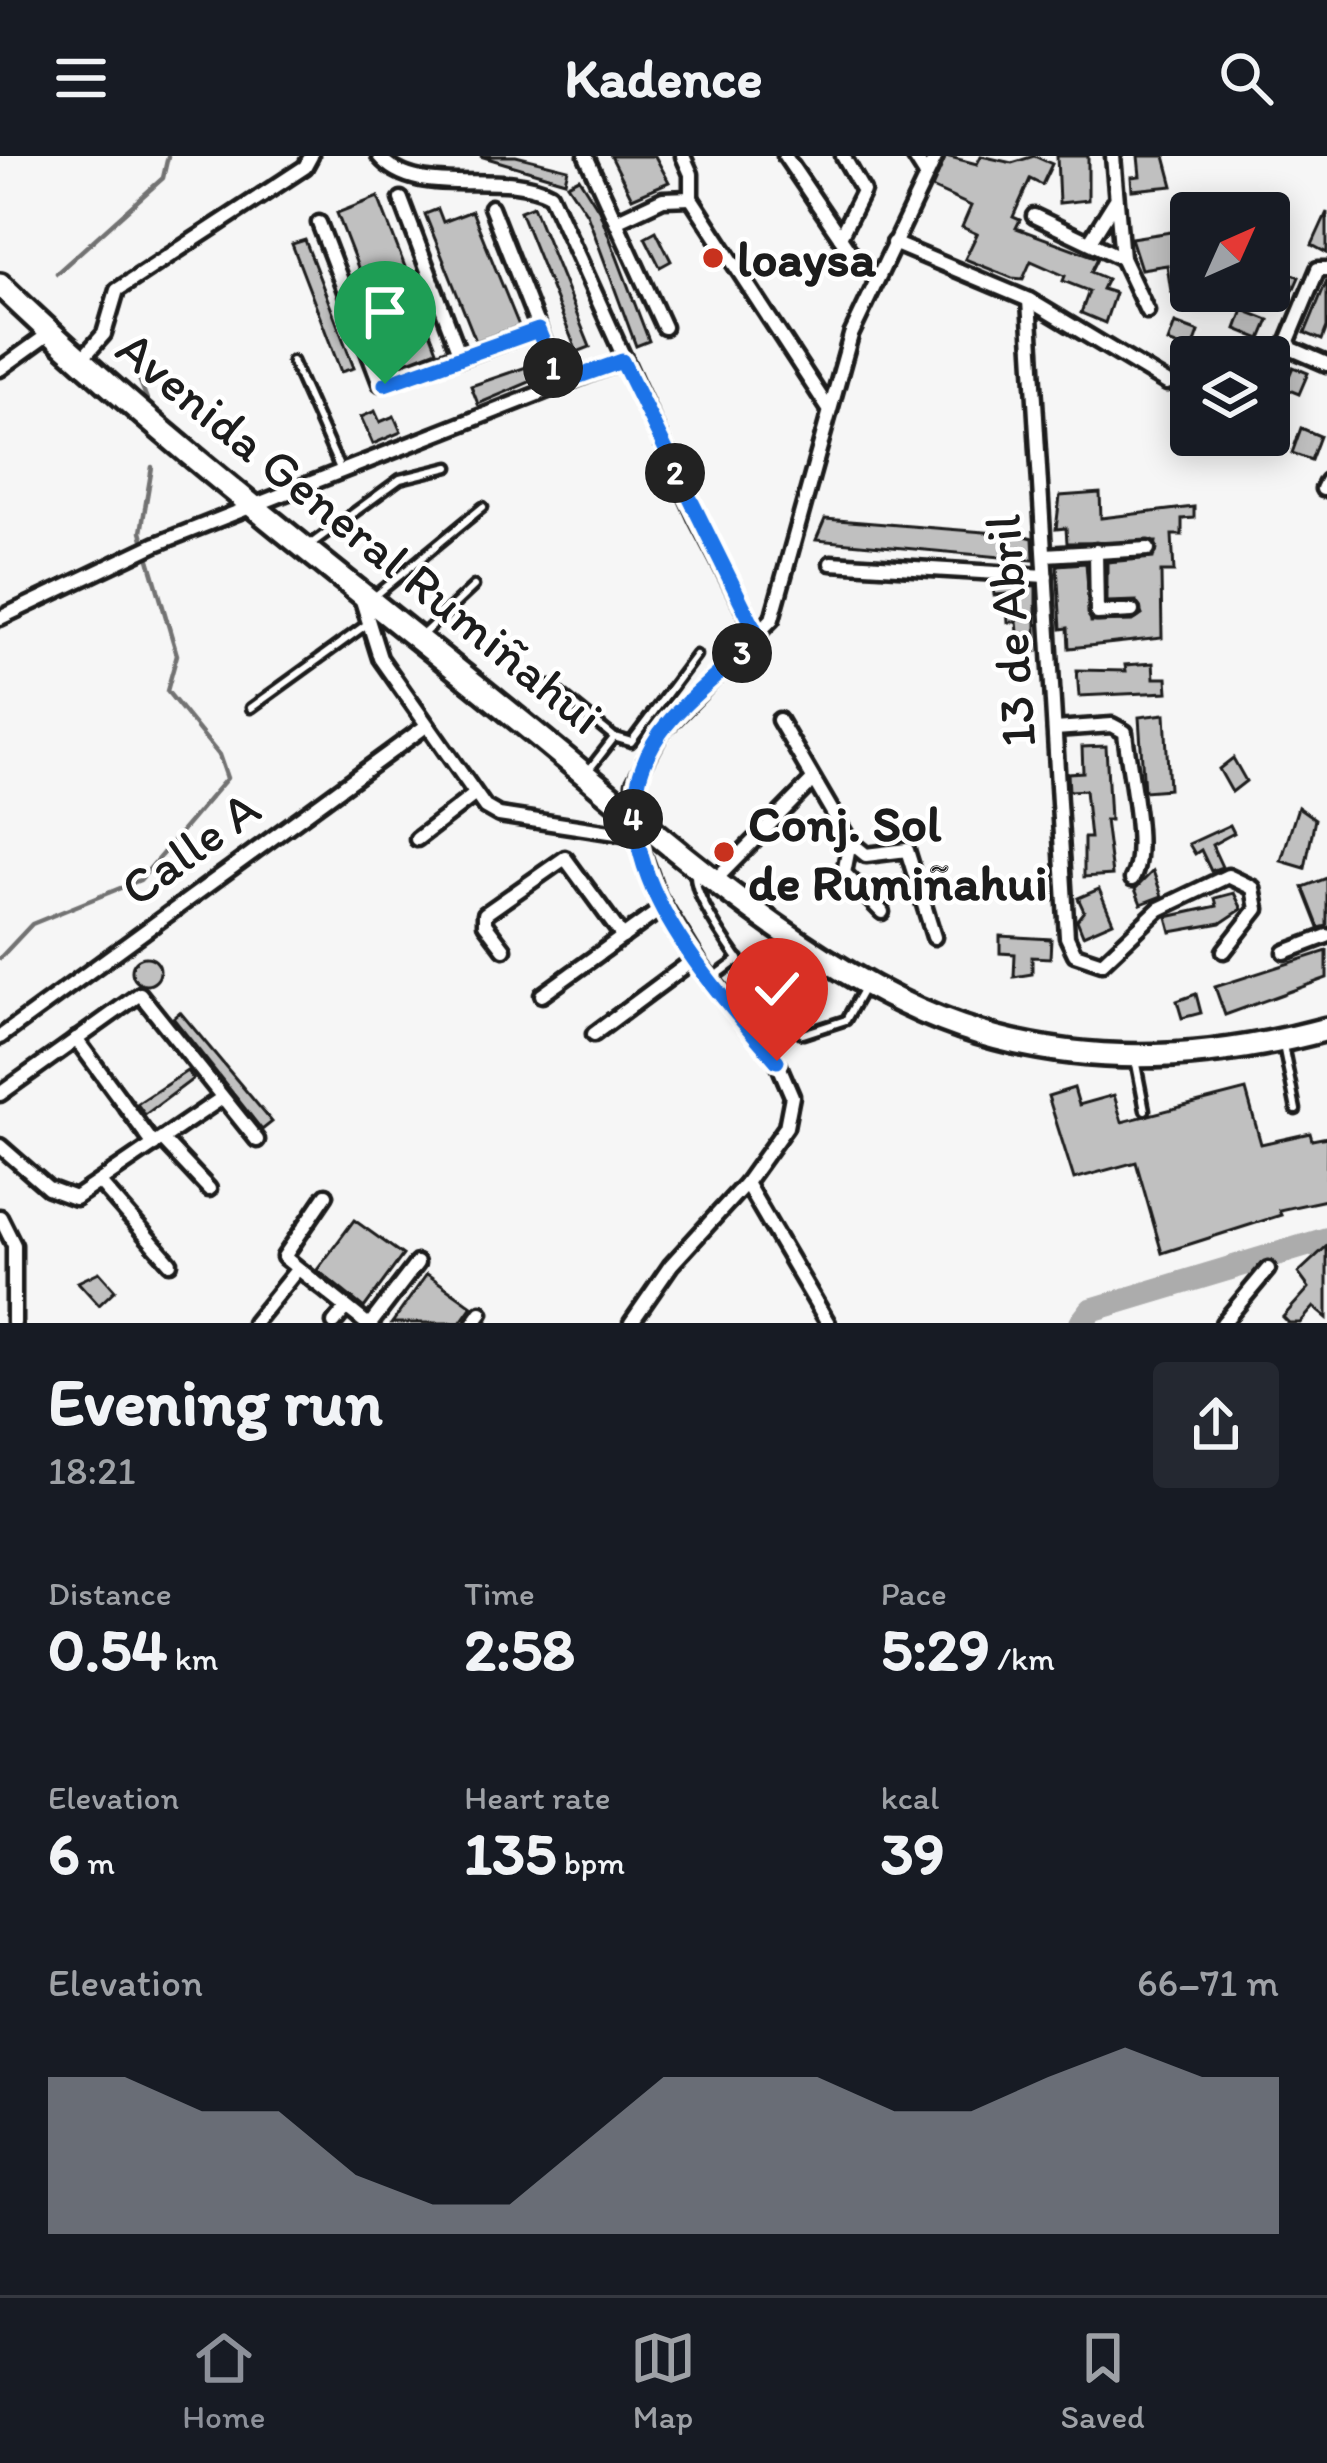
<!DOCTYPE html>
<meta charset="utf-8">
<style>
:root{--surface:#171b24;--page:#242831;--text:#f1f3f6;--muted:#9ea1a6;--line:#363941;--accent:#8c9099}
body{margin:0;font-family:Itim,sans-serif;background:var(--page);color:var(--text);height:100vh;display:flex;flex-direction:column;font-size:45px;white-space:nowrap}
*{box-sizing:border-box;margin:0}
p{font-size:39px;color:var(--muted)}
.icon{flex:none;width:66px;height:66px;fill:none;stroke:currentColor;stroke-width:2;stroke-linecap:round;stroke-linejoin:round}
.map{position:relative;height:1167px;overflow:hidden}
.drawer{display:flex;flex-direction:column;background:var(--surface);flex:1}
.drawer>*{flex:none}
.needle{width:78px;rotate:45deg}
.tools{position:absolute;left:1170px;top:36px;display:grid;gap:24px}
.tools a{display:grid;place-items:center;width:120px;height:120px;border-radius:12px;background:var(--surface);box-shadow:0 6px 30px #0003;font-size:60px}
.pin{position:absolute;display:grid;place-items:center;width:102px;height:102px;color:#fff;margin:-123px -51px;border-radius:50% 50% 50% 0;rotate:-45deg;box-shadow:0 0 12px #0007}
.pin .icon{rotate:45deg}
.km{position:absolute;width:60px;height:60px;margin:-30px;border-radius:50%;background:#222;color:#fff;font-size:33px;line-height:60px;text-align:center}
.round{display:grid;place-items:center;flex:none;width:126px;height:126px;border-radius:12px;background:var(--page)}
.headline{display:flex;align-items:center;justify-content:space-between;height:204px;padding:0 48px}
h1{font-size:66px;font-weight:700;line-height:90px}
.figures{display:grid;grid-template-columns:repeat(3,1fr);gap:18px;height:204px;padding:12px 48px}
.figures div{display:grid;align-content:center}
.figures b{font-size:60px;font-weight:700}
.figures small{font-size:33px;font-weight:400}
.figures p{font-size:33px}
.chart{height:336px;padding:24px 48px}
.chart p{display:flex;justify-content:space-between}
.chart svg{width:100%;height:216px;margin-top:12px;fill:var(--accent);opacity:.7}
header{display:flex;justify-content:space-between;align-items:center;height:156px;padding:0 48px;background:var(--surface);font-size:54px;font-weight:700}
.tab-bar{display:flex;justify-content:space-around;align-items:center;height:168px;border-top:3px solid var(--line);background:var(--surface);font-size:33px;color:var(--muted)}
.tab-bar a{display:grid;justify-items:center;gap:6px}
.tab-bar .current{color:var(--accent)}
.map>svg:first-child{display:block}
</style>
<header><svg class="icon" aria-label="menu" viewBox="0 0 24 24"><path d="M4 6h16M4 12h16M4 18h16"/></svg>Kadence<svg class="icon" aria-label="search" viewBox="0 0 24 24"><circle cx="10" cy="10" r="6"/><path d="M15 15l6 6"/></svg></header>
<div class="map">
<svg width="1327" height="1167" viewBox="0 0 1327 1167">
<rect width="100%" height="100%" fill="#f6f6f6"/>
<filter id="ink" filterUnits="userSpaceOnUse"><feTurbulence type="fractalNoise" baseFrequency=".00833" numOctaves="2"/><feDisplacementMap in="SourceGraphic" scale="24" xChannelSelector="R" yChannelSelector="G"/><feConvolveMatrix kernelMatrix="1 2 1 2 8 2 1 2 1" color-interpolation-filters="sRGB"/></filter>
<g filter="url(#ink)">
<g fill="none" stroke-linecap="round" stroke-linejoin="round">
<!-- stream -->
<g stroke="#727272" stroke-width="4.5">
<path d="M57,117L163,22L168,0"/>
<path d="M127,192L150,251"/>
<path d="M0,802L32,768L140,724L227,622L219,599L167,535L177,499L141,376L152,311"/>
</g>
<!-- river -->
<path stroke="#acacac" stroke-width="24" d="M1081,1167L1091,1154L1327,1083"/>
</g>
<!-- building -->
<g fill="#c0c0c0" stroke="#1c1c1c" stroke-width="3">
<path d="M480,0H516L568,13L565,25Z"/>
<path d="M611,0H655L669,26L632,42Z"/>
<path d="M946,0L977,8L981,0L1012,7L1034,0L1052,8L1042,29L1030,23L1013,61L1020,64L1016,72L1098,102L1091,116L1107,123L1102,133L1115,137L1105,167L1081,157L1089,135L1063,125L1065,120L1031,105L1023,123L1012,122L965,103L977,78L962,71L971,50L932,32Z"/>
<path d="M1057,0H1088V44L1059,47Z"/>
<path d="M1138,0H1165L1173,30L1132,34L1131,21L1140,20Z"/>
<path d="M579,22L599,54L649,185L636,190L587,58L567,28Z"/>
<path d="M378,41L437,194L396,210L337,57Z"/>
<path d="M533,50L590,191L577,196L520,55Z"/>
<path d="M438,53L443,66L472,55L519,170L476,185L425,58Z"/>
<path d="M1327,56V97L1312,89Z"/>
<path d="M1191,73V133L1171,136L1167,109L1141,113L1131,82Z"/>
<path d="M656,75L671,105L660,111L645,81Z"/>
<path d="M305,84L354,212L341,216L292,88Z"/>
<path d="M1269,107L1299,121L1291,139L1269,128Z"/>
<path d="M1327,124V171L1322,184L1305,177Z"/>
<path d="M1243,154L1269,164L1261,183L1236,173Z"/>
<path d="M1175,167L1199,176L1192,195L1168,186Z"/>
<path d="M541,206L546,219L478,248L471,230Z"/>
<path d="M1293,211L1308,217L1299,238L1284,232Z"/>
<path d="M375,255L380,266L394,260L401,276L373,288L361,261Z"/>
<path d="M1301,272L1320,280L1311,304L1292,297Z"/>
<path d="M1100,337L1101,362L1194,351V362L1182,363V379H1172L1174,416H1161L1162,482L1069,492L1068,472L1061,473L1057,409L1086,407L1091,466L1133,465L1142,459L1136,445L1107,446V406L1153,402L1156,386L1067,387L1066,372L1056,373L1060,340Z"/>
<path d="M825,363L1021,379L1033,382L1034,404L816,384Z"/>
<path d="M993,427L1036,430V495L1020,496L1017,466H1008L1006,438L994,439Z"/>
<path d="M1153,507L1154,522H1167L1168,536L1079,540L1077,514L1126,515L1125,509Z"/>
<path d="M1165,558L1169,633L1144,635L1139,561Z"/>
<path d="M1106,590L1110,664H1105L1112,719L1084,721V682H1090L1085,634L1069,635L1068,617L1083,616L1082,591Z"/>
<path d="M1233,602L1246,625L1232,636L1219,613Z"/>
<path d="M1298,651L1315,663L1305,712L1281,705Z"/>
<path d="M1230,669L1234,677L1212,689L1222,711L1211,715L1201,694L1195,698L1189,688Z"/>
<path d="M1153,715L1162,740L1141,748L1135,733Z"/>
<path d="M1327,722V770L1319,772L1303,731Z"/>
<path d="M1099,733L1113,766L1083,779L1077,764L1084,755L1078,742Z"/>
<path d="M1234,737L1242,753L1221,767L1171,776L1167,761L1217,750L1215,742Z"/>
<path d="M1000,780L1051,783L1050,802L1032,801V818L1014,821L1015,798L1000,797Z"/>
<path d="M1327,795V822L1225,859L1215,831Z"/>
<circle cx="146" cy="815" r="14"/>
<path d="M1196,838L1201,857L1182,862L1177,845Z"/>
<path d="M180,856L272,966L262,974L173,862Z"/>
<path d="M187,915L193,923L145,959L137,948Z"/>
<path d="M1074,932L1079,949L1114,939L1122,966L1246,934L1261,988L1310,977L1312,984L1327,981L1326,1044L1279,1054L1281,1059L1162,1097L1136,1006L1074,1023L1048,940Z"/>
<path d="M354,1064L403,1099L364,1152L317,1114Z"/>
<path d="M1327,1090V1162L1314,1151L1300,1167H1289L1283,1161L1309,1132L1298,1117Z"/>
<path d="M99,1116L115,1134L99,1149L78,1126Z"/>
<path d="M427,1118L472,1150L460,1167H392Z"/>
</g>
<g fill="none" stroke-linecap="round" stroke-linejoin="round">
<!-- service casing -->
<g stroke="#1c1c1c" stroke-width="15">
<g id="service">
<path d="M292,205L341,315"/>
<path d="M307,391L400,323L449,311"/>
<path d="M375,440L483,351"/>
<path d="M420,481L474,430"/>
<path d="M551,530L614,581L631,586L696,499"/>
<path d="M251,552L367,468"/>
<path d="M588,615L613,583"/>
<path d="M695,718C693,751 775,857 803,878L846,864L865,830"/>
<path d="M713,822L739,803"/>
<path d="M1283,889L1296,954"/>
<path d="M1135,903L1145,954"/>
</g>
</g>
<!-- minor casing -->
<g stroke="#1c1c1c" stroke-width="21">
<g id="minor">
<path d="M379,0C417,46 500,11 550,38L697,363L758,480"/>
<path d="M586,0L664,171"/>
<path d="M683,0L691,18V42"/>
<path d="M785,0L861,112L876,120"/>
<path d="M914,0L926,19"/>
<path d="M1113,0L1122,102L1147,155"/>
<path d="M691,42L828,252"/>
<path d="M401,43L461,202L538,174"/>
<path d="M491,51L560,227"/>
<path d="M1034,60L1122,102"/>
<path d="M618,64L663,43L691,42"/>
<path d="M319,67L380,227L458,198"/>
<path d="M840,81L863,35L843,0"/>
<path d="M1090,85L1115,45"/>
<path d="M893,87L1029,144L1167,227"/>
<path d="M1327,113H1318L1288,185L1292,193L1327,208"/>
<path d="M1029,144L1067,781L1075,798L1102,807L1159,753L1228,720L1253,732L1257,753L1224,795"/>
<path d="M80,205L104,178L117,134L305,11L311,0"/>
<path d="M0,213L50,177"/>
<path d="M1323,333L1327,325"/>
<path d="M1096,395L1097,457L1132,455"/>
<path d="M1045,399L1148,393"/>
<path d="M831,407L1046,420"/>
<path d="M360,438L380,502L485,651L499,659L636,680"/>
<path d="M0,462L156,388L622,205"/>
<path d="M779,564L850,686L866,699L907,694L934,781"/>
<path d="M1055,573L1112,569L1125,576C1128,612 1149,695 1132,723"/>
<path d="M417,683L474,639"/>
<path d="M850,686L844,717L882,756"/>
<path d="M717,722L813,624"/>
<path d="M504,793L485,768V758L565,702L623,781"/>
<path d="M1285,796L1327,780"/>
<path d="M542,839L664,751"/>
<path d="M594,878L696,802"/>
<path d="M0,881L426,570"/>
<path d="M76,883L154,989"/>
<path d="M0,938L140,838L257,984"/>
<path d="M163,984L209,1033"/>
<path d="M0,990L48,1032L75,1042L222,942"/>
<path d="M746,1027L828,1167"/>
<path d="M102,1029L170,1107"/>
<path d="M326,1039L284,1101L366,1167"/>
<path d="M0,1061L14,1089V1167"/>
<path d="M254,1167L296,1115"/>
<path d="M334,1167L346,1152"/>
<path d="M371,1167L417,1107"/>
<path d="M474,1167L481,1157"/>
<path d="M631,1167L671,1109L746,1027L786,971L792,940L777,905L701,810L658,740L633,671L634,627L661,576L772,463L851,179L936,0"/>
<path d="M1223,1167L1268,1113"/>
</g>
</g>
<!-- trunk casing -->
<g stroke="#1c1c1c" stroke-width="30">
<path id="trunk" d="M0,129C162,285 341,419 515,561C645,665 803,817 961,871C1081,912 1206,906 1327,873"/>
</g>
<!-- service -->
<use href="#service" stroke="#fff" stroke-width="6"/>
<!-- minor -->
<use href="#minor" stroke="#fff" stroke-width="12"/>
<!-- trunk -->
<use href="#trunk" stroke="#fff" stroke-width="21"/>
</g>
</g>
<g fill="none" stroke-linecap="round" stroke-linejoin="round" filter="url(#ink)">
<!-- route casing -->
<g stroke="#fff" stroke-width="24">
<path id="route" d="M385,228L538,174L560,227L622,205L758,480C728,513 686,541 660,577C582,690 705,822 777,905"/>
</g>
<!-- route -->
<use href="#route" stroke="#1a73e8" stroke-width="15"/>
</g>
<!-- markers -->
<g fill="#c8321e" stroke="#fff" stroke-width="4.5">
<circle cx="713" cy="102" r="12"/>
<circle cx="724" cy="696" r="12"/>
</g>
<g text-anchor="middle" dominant-baseline="central" stroke-width="9" stroke-linejoin="round" paint-order="stroke">
<!-- poi labels -->
<g font-size="51" font-weight="bold" fill="#1c1c1c" stroke="#fff" text-anchor="start">
<text x="737" y="102">loaysa</text>
<text x="748" y="667">Conj. Sol<tspan x="748" dy="59">de Rumiñahui</tspan></text>
</g>
<!-- street labels -->
<g font-size="51" fill="#1c1c1c" stroke="#fff">
<text transform="translate(360 376) rotate(39)">Avenida General Rumiñahui</text>
<text transform="translate(1010 475) rotate(-94)">13 de Abril</text>
<text transform="translate(190 692) rotate(-36)">Calle A</text>
</g>
</g>
</svg>
<div class="tools">
<a><svg class="needle" viewBox="-14 -14 28 28"><path d="M0-13l5 13h-10z" fill="#e53935"/><path d="M0 13l5-13h-10z" fill="#9ea1a6"/></svg></a>
<a><svg class="icon" aria-label="layers" viewBox="0 0 24 24"><path d="M12 4l9 5-9 5-9-5zM3 14l9 5 9-5"/></svg></a>
</div>
<div class="pin" style="left:385px;top:228px;background:#1e9e55"><svg class="icon" aria-label="arrive" viewBox="0 0 24 24"><path d="M6 21V4h12l-3 4 3 4H6"/></svg></div>
<div class="pin" style="left:777px;top:905px;background:#d93025"><svg class="icon" aria-label="check" viewBox="0 0 24 24"><path d="M5 12l5 5 9-10"/></svg></div>
<b class="km" style="left:553px;top:212px">1</b>
<b class="km" style="left:675px;top:317px">2</b>
<b class="km" style="left:742px;top:497px">3</b>
<b class="km" style="left:633px;top:663px">4</b>
</div>
<section class="drawer">
<div class="headline"><div><h1>Evening run</h1><p>18:21</p></div><a class="round"><svg class="icon" aria-label="share" viewBox="0 0 24 24"><path d="M12 15V3M7 8l5-5 5 5M5 13v7h14v-7"/></svg></a></div>
<div class="figures">
<div><p>Distance</p><b>0.54<small> km</small></b></div>
<div><p>Time</p><b>2:58</b></div>
<div><p>Pace</p><b>5:29<small> /km</small></b></div>
</div>
<div class="figures">
<div><p>Elevation</p><b>6<small> m</small></b></div>
<div><p>Heart rate</p><b>135<small> bpm</small></b></div>
<div><p>kcal</p><b>39</b></div>
</div>
<div class="chart"><p><span>Elevation</span>66–71 m</p>
<svg viewBox="0 0 160 44" preserveAspectRatio="none"><path d="M0 44V12L10 12L20 19L30 19L40 32L50 38L60 38L70 25L80 12L90 12L100 12L110 19L120 19L130 12L140 6L150 12L160 12V44z"/></svg>
</div>
</section>
<nav class="tab-bar">
<a class="current"><svg class="icon" aria-label="home" viewBox="0 0 24 24"><path d="M3 11l9-7 9 7M6 9v11h12V9"/></svg>Home</a>
<a><svg class="icon" aria-label="map" viewBox="0 0 24 24"><path d="M3 6l6-2 6 2 6-2v14l-6 2-6-2-6 2zM9 4v14M15 6v14"/></svg>Map</a>
<a><svg class="icon" aria-label="saved" viewBox="0 0 24 24"><path d="M7 4h10v16l-5-4-5 4z"/></svg>Saved</a>
</nav>
